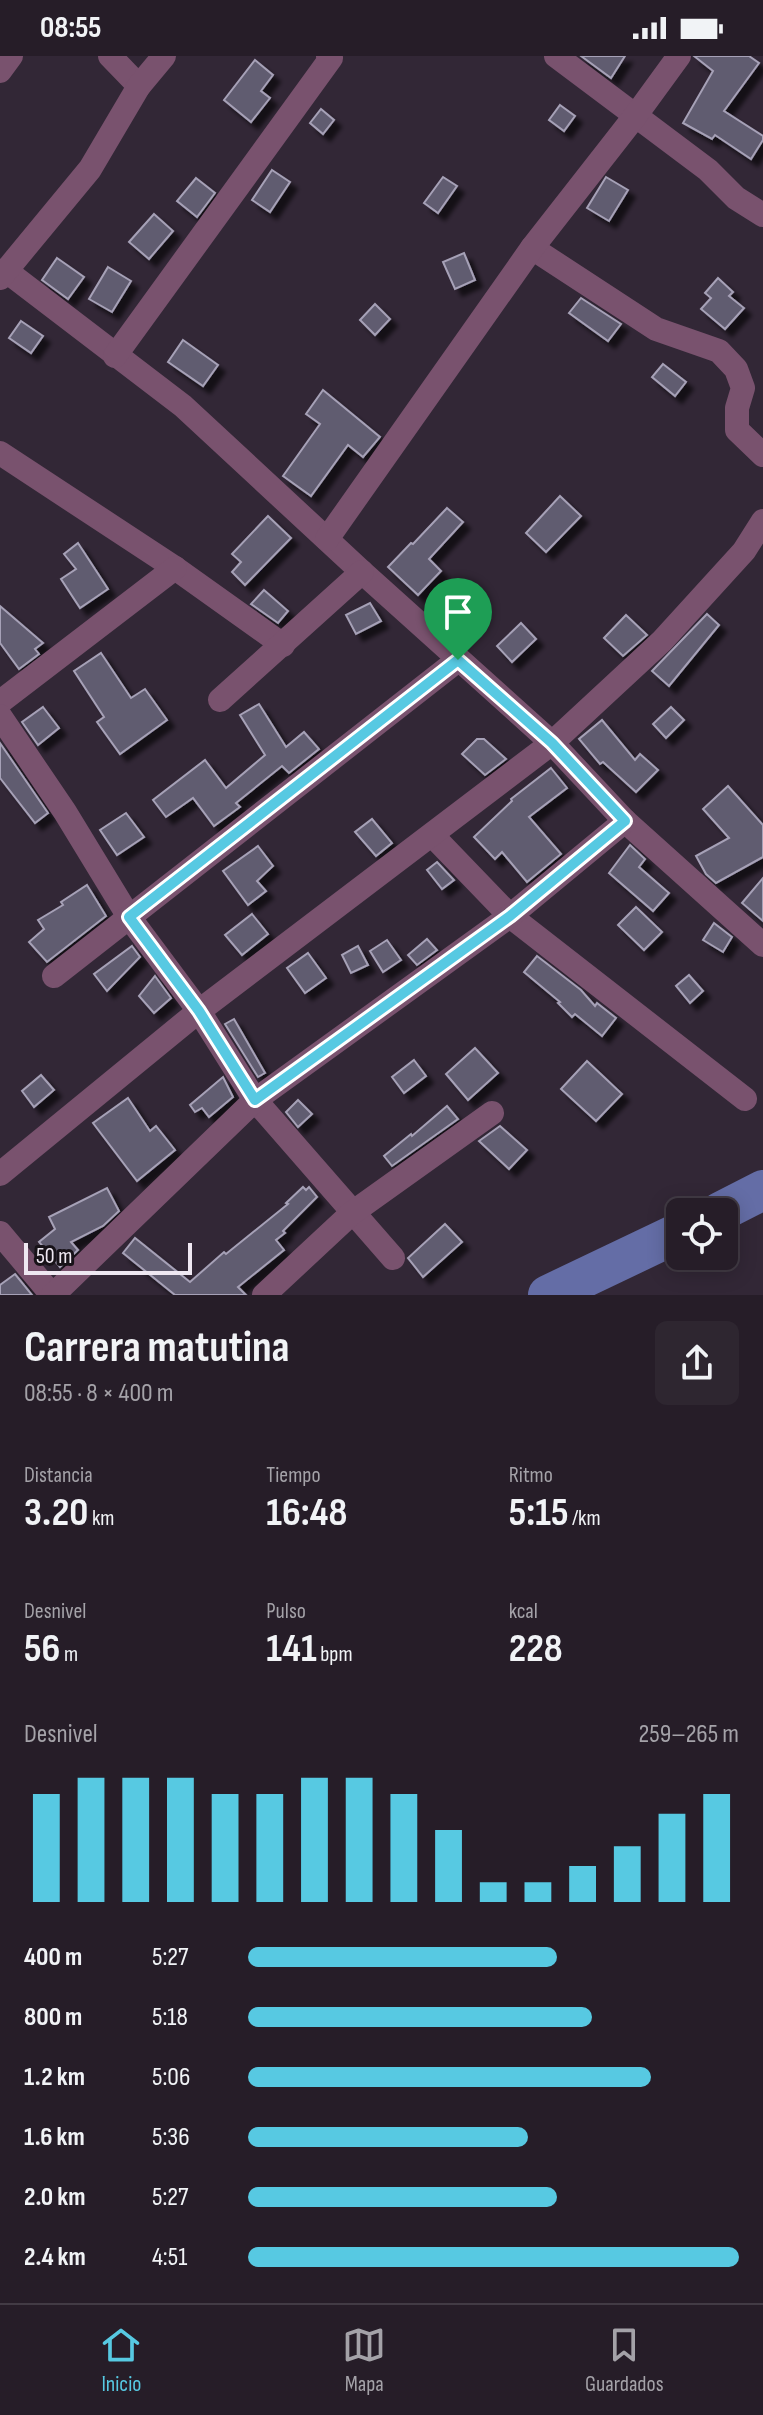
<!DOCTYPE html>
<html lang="es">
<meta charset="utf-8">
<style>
:root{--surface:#261d28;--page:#2e2630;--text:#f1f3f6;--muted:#a4a2a8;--line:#423b45;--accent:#57c9e2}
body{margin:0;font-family:"Sofia Sans Condensed",sans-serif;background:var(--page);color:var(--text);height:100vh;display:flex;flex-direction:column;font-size:30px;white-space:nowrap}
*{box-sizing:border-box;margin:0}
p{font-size:26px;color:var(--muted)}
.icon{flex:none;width:44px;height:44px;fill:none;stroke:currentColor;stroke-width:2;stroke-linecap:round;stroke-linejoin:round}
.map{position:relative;height:1239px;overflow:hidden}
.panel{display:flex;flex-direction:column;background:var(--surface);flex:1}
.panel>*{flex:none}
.buttons{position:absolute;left:666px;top:1142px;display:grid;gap:16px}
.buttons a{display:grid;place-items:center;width:72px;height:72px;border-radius:12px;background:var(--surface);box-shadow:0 4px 20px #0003,0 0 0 2px var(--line);font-size:40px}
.scale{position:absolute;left:24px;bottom:20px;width:168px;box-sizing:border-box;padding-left:8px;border:4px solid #efe8f2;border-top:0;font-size:22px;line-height:28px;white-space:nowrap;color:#efe8f2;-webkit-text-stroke:6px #171218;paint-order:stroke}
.pin{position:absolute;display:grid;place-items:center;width:68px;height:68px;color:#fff;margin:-82px -34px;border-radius:50% 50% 50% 0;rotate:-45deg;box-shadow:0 0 8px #0007}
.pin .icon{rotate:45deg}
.round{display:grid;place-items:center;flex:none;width:84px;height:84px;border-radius:12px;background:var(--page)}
.summary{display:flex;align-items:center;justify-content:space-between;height:136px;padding:0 24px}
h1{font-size:44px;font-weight:700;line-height:60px}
.metrics{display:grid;grid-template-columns:repeat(3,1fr);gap:12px;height:136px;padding:8px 24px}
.metrics div{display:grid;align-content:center}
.metrics b{font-size:40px;font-weight:700}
.metrics small{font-size:22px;font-weight:400}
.metrics p{font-size:22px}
.chart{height:224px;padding:16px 24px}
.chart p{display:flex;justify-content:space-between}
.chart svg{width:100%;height:144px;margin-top:8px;stroke:var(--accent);stroke-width:6}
ul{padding:0 24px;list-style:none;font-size:26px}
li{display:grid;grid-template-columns:128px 96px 1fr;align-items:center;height:60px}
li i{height:20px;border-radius:10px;background:var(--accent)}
.status{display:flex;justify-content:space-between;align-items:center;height:56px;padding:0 40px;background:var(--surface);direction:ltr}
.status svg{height:22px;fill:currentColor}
.dock{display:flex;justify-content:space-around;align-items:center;height:112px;border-top:2px solid var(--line);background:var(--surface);font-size:22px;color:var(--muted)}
.dock a{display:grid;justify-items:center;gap:4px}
.dock .on{color:var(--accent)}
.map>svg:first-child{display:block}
</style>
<div class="status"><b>08:55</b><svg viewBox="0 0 49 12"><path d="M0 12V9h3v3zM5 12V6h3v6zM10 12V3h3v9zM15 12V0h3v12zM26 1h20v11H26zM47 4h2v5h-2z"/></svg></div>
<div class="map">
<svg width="763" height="1239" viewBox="0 0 763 1239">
<defs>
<filter id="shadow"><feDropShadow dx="7" dy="7" stdDeviation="2" flood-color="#0009"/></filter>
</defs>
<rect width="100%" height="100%" fill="#322736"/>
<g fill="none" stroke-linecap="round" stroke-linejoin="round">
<!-- river -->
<g stroke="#646da6" stroke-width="40">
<path d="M720,1156L763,1134"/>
<path d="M548,1239L680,1176"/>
</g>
</g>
<!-- building -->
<g fill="#615c70" stroke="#a6a1b7" stroke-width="2" filter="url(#shadow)">
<path d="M581,0H625L611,22Z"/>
<path d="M694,0H749L759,7L724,55L763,80V84L751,103L715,79L712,83L683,67L713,15Z"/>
<path d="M255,4L273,19L261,35L270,42L251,66L224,44Z"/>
<path d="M560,49L575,60L564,75L549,64Z"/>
<path d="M321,53L334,64L323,78L310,67Z"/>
<path d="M272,114L290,126L270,156L252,144Z"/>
<path d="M443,121L457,130L438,157L424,147Z"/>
<path d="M606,121L628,134L609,165L587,152Z"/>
<path d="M196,122L215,137L197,161L177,145Z"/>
<path d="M154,158L173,175L149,203L129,186Z"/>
<path d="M464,197L475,224L455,233L443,206Z"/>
<path d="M57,202L84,221L68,243L42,224Z"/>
<path d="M108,211L131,225L112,256L89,243Z"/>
<path d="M718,222L733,236L729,240L744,252L725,273L701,253L711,242L705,237Z"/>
<path d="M581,242L621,268L608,285L569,257Z"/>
<path d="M375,248L390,263L375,279L360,264Z"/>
<path d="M21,265L43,280L31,297L9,282Z"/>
<path d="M183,284L218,309L203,330L168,306Z"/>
<path d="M663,308L686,326L675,340L652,321Z"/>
<path d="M323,334L380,381L363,401L348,389L311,440L283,420L320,368L306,358Z"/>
<path d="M560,440L581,460L546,496L526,477Z"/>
<path d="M447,452L463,466L429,503L441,515L418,539L388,511L411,487L413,488Z"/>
<path d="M268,460L291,482L245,529L232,516L241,506L232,498Z"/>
<path d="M78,487L108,533L80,552L61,523L76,513L64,498Z"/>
<path d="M264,534L288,555L278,567L251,548Z"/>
<path d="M370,547L381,565L356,578L346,559Z"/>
<path d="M0,550L43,587L35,593L39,598L19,613L0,587Z"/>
<path d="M707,558L719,569L669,630L652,615Z"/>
<path d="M626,559L647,579L623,600L604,582Z"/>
<path d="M521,567L536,583L512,606L497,590Z"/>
<path d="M101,597L131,642L145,633L167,664L120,698L97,666L104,661L74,615Z"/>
<path d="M259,648L286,691L304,676L319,693L289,717L282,710L236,747L240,751L214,770L193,742L166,761L153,744L205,704L226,732L265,699L240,659Z"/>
<path d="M43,651L59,672L38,689L22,666Z"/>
<path d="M671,651L684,664L666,682L653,668Z"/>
<path d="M602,664L635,704L640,698L658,714L636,736L603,706L600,708L579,683Z"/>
<path d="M477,683H484L506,703L485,719L462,698Z"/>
<path d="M0,687L48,757L35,767L0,722Z"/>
<path d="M551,712L567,732L529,761L561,798L527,826L502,796L495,803L474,781L512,745L511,743Z"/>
<path d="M728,730L763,769V801L716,827L706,818L696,800L729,782L703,753Z"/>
<path d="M126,757L144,781L117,799L100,774Z"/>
<path d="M372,763L392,787L376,800L355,776Z"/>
<path d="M630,789L645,803L639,811L669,837L653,855L609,817Z"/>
<path d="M258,790L273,810L257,825L266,835L248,849L223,815Z"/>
<path d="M437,806L454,824L442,833L427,814Z"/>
<path d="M763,822V865L742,847Z"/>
<path d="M87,829L106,860L47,906L29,886L44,873L38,864L63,849L61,846Z"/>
<path d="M636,851L662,876L644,894L618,869Z"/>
<path d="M252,858L268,878L242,899L225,879Z"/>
<path d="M714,867L732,881L723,896L703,884Z"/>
<path d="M427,883L437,894L417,909L408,899Z"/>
<path d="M387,884L401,904L383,916L370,895Z"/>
<path d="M132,890L140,901L107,935L94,918Z"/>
<path d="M358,890L368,909L351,917L342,899Z"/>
<path d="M308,897L326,922L305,937L287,912Z"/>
<path d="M537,900L581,934L595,950L597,947L616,962L602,980L575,958L572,961L558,947L560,946L524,916Z"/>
<path d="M689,919L703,935L690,947L676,930Z"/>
<path d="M155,920L171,942L154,957L139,940Z"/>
<path d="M234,963L265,1017L258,1021L225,968Z"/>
<path d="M475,992L498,1017L468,1044L446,1018Z"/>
<path d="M414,1004L426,1020L404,1037L392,1021Z"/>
<path d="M587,1005L622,1038L596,1065L561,1033Z"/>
<path d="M41,1019L54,1034L34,1051L22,1035Z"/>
<path d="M223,1021L233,1041L209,1061L202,1052L195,1056L190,1049Z"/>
<path d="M128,1042L150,1075L156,1070L175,1094L137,1125L93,1067Z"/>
<path d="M298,1044L312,1058L298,1071L286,1056Z"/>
<path d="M447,1050L458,1063L392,1110L384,1100L411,1078L412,1080Z"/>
<path d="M500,1070L527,1094L509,1113L479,1085Z"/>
<path d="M303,1131L306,1134L309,1131L317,1141L283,1175L285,1177L276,1184L284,1194L238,1231L246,1239H175L123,1197L135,1182L190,1226L224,1196L226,1198L288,1148L286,1147Z"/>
<path d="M107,1132L119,1155L103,1170L71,1186L78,1194L60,1211L39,1186L55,1173L49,1161Z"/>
<path d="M445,1168L462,1186L423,1221L408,1202Z"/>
<path d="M15,1218L32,1239H0V1229Z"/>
</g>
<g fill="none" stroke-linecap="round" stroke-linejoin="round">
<!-- street -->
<g stroke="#79526e" stroke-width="24">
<path d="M110,0L139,30"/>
<path d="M556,0L708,114L736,142L763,159"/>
<path d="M0,15L11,0"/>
<path d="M532,192L656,273L719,295L736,313L743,332L737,352V374L763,399"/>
<path d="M5,214L183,350L362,516L552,687L625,765L763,889"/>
<path d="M0,222L90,113L139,30L164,0"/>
<path d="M115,300L331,2L328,0"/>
<path d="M0,397L175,512L283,589"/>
<path d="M327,483L532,192L636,59L679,0"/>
<path d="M220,644L362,516"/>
<path d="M0,646L175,512"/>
<path d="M0,660L65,756L129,861L199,955L255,1044L393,1202"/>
<path d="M433,780L510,860L745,1043"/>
<path d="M54,920L458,604"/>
<path d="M0,1118L199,955L552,687L662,585L744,495L763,465"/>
<path d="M0,1177L52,1239"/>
<path d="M53,1239L255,1044L510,860L625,765"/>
<path d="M264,1239L352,1157L492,1057"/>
</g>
</g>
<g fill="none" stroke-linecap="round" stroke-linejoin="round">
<!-- route casing -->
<g stroke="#fff" stroke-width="16">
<path id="route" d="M458,604L552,687L625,765L510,860L255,1044L199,955L129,861Z"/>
</g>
<!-- route -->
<use href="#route" stroke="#57c9e2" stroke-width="10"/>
</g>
</svg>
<div class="buttons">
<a><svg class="icon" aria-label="locate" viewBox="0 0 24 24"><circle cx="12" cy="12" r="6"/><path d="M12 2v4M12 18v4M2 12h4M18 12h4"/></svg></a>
</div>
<div class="scale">50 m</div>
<div class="pin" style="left:458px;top:604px;background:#1e9e55"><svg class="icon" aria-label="arrive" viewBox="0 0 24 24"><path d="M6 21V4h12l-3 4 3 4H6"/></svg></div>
</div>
<section class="panel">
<div class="summary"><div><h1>Carrera matutina</h1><p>08:55 · 8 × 400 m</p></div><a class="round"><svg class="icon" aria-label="share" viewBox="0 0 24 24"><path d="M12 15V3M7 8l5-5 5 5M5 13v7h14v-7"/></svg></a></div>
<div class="metrics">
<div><p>Distancia</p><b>3.20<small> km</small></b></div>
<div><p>Tiempo</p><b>16:48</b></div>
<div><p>Ritmo</p><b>5:15<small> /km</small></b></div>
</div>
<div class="metrics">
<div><p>Desnivel</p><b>56<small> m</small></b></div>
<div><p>Pulso</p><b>141<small> bpm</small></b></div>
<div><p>kcal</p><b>228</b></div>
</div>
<div class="chart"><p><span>Desnivel</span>259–265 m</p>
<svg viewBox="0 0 160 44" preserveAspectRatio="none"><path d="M5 44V11M15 44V6M25 44V6M35 44V6M45 44V11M55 44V11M65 44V6M75 44V6M85 44V11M95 44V22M105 44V38M115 44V38M125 44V33M135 44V27M145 44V17M155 44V11"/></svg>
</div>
<ul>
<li><b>400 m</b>5:27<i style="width:63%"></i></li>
<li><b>800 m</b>5:18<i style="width:70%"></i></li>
<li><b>1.2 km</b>5:06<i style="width:82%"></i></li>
<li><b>1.6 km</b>5:36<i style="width:57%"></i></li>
<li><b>2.0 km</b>5:27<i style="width:63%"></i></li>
<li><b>2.4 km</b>4:51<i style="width:100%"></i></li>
</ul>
</section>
<nav class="dock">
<a class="on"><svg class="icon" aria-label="home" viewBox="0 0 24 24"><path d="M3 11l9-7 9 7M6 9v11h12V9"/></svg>Inicio</a>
<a><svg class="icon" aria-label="map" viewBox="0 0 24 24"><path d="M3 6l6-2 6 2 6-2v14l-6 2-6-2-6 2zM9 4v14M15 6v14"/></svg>Mapa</a>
<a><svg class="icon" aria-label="saved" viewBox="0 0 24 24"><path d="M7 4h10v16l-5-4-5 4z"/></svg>Guardados</a>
</nav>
